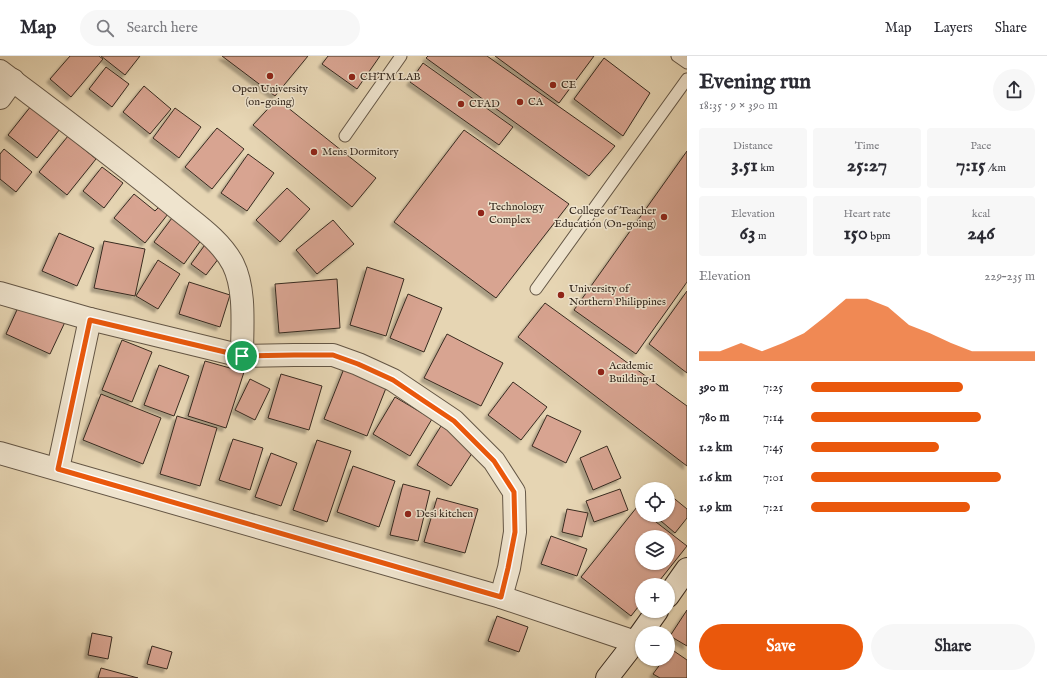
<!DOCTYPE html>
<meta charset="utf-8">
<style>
:root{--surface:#fff;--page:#f7f7f7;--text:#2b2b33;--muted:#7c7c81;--line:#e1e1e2;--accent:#ea580c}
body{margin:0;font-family:"IM FELL English",serif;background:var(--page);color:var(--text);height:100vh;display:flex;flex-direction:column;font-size:15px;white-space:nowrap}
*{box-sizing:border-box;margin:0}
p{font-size:13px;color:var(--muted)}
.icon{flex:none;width:22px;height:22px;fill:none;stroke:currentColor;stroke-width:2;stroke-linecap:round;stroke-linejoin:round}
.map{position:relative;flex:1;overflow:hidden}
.sheet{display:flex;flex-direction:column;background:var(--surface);width:360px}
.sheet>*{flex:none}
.buttons{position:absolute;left:635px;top:426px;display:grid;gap:8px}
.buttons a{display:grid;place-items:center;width:40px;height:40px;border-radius:50%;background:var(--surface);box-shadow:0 1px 3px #0004;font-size:20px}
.pin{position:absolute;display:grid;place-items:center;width:34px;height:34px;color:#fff;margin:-17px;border:2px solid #fff;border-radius:50%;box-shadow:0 1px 4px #0007}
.round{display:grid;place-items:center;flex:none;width:42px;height:42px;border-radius:21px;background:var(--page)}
.summary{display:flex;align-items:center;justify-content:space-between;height:68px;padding:0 12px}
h1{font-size:22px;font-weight:700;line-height:30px}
.figures{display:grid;grid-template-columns:repeat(3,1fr);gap:6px;height:68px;padding:4px 12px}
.figures div{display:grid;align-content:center;border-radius:4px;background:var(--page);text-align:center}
.figures b{font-size:20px;font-weight:700}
.figures small{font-size:11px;font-weight:400}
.figures p{font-size:11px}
.chart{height:112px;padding:8px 12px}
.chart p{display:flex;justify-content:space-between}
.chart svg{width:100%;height:72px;margin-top:4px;fill:var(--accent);opacity:.7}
.primary-button{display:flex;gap:8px;margin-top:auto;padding:8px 12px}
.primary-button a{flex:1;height:46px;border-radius:24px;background:var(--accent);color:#fff;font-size:16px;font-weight:700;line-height:46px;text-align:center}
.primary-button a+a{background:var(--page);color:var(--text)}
ul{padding:0 12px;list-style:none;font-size:13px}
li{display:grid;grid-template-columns:64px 48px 1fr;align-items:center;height:30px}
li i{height:10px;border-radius:5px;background:var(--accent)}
header{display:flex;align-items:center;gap:24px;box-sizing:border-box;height:56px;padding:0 20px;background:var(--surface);border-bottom:1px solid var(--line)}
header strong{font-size:19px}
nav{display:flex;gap:22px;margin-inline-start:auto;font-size:14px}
.search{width:280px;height:36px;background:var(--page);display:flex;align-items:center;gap:10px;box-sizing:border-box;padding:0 14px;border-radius:22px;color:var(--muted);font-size:15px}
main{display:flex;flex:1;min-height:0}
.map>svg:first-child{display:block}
</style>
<header>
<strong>Map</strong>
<div class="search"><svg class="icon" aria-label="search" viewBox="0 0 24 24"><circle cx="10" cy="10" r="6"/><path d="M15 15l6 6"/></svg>Search here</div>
<nav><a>Map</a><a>Layers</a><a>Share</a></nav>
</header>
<main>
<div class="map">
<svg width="687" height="622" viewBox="0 0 687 622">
<defs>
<filter id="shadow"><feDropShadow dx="-3.5" dy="3.5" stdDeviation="1" flood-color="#0004"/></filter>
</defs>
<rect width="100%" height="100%" fill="#e6d5b3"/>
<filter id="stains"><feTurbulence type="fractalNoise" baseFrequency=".005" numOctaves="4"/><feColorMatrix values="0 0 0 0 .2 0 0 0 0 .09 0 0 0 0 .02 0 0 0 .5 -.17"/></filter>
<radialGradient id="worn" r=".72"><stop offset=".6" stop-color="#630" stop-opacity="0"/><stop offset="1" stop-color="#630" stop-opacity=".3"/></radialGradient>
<!-- building -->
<g fill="#d8a491" stroke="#382b20" fill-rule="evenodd" filter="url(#shadow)">
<path d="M70,0H99L103,3L71,41L50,23Z"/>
<path d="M101,0H140L125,19Z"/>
<path d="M222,0H308L275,40Z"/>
<path d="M328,0H380L357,33L322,8Z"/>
<path d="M428,0H487L615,90L589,120L426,2Z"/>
<path d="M495,0H594L559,47Z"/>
<path d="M604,2L650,37L623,80L574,43Z"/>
<path d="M423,7L513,71L499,89L410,26Z"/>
<path d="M106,11L129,28L112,51L89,33Z"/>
<path d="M144,30L171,53L150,78L123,56Z"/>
<path d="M277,43L376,122L352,151L253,69Z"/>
<path d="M31,50L60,73L37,102L8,79Z"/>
<path d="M175,52L201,71L179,102L153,82Z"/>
<path d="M217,72L244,93L212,133L185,111Z"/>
<path d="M464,74L569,148L496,242L394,166Z"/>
<path d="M68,80L96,103L67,139L39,116Z"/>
<path d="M4,93L32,116L16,136L0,123V98Z"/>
<path d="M687,95V226L636,298L574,254Z"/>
<path d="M248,98L274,117L247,155L221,137Z"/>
<path d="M102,111L123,127L104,152L83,135Z"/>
<path d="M287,132L310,153L280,186L256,164Z"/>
<path d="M134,138L155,155L160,150L168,158L145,187L114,162Z"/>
<path d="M175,158L204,180L184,208L154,186Z"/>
<path d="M333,164L354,188L317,218L296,194Z"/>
<path d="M59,177L94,192L77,230L42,215Z"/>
<path d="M104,185L145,193L135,240L94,232Z"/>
<path d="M207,186L222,198L206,219L191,208Z"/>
<path d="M158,204L180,218L158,253L136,240Z"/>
<path d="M367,211L404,223L386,280L350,269Z"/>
<path d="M337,223L340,272L279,277L275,228Z"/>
<path d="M189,226L230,239L220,271L179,258Z"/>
<path d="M687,235V317L649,288Z"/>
<path d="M408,238L442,252L424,296L390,282Z"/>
<path d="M21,245L65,266L50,298L6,278Z"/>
<path d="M545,247L687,350V410L518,281Z"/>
<path d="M447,278L503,307L481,350L424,322Z"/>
<path d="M122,284L152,296L132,346L102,334Z"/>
<path d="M205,305L244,316L226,372L188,360Z"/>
<path d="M159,309L189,320L174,360L144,349Z"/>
<path d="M345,310L388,327L367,380L324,363Z"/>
<path d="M281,318L322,330L309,374L268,362Z"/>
<path d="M250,323L270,333L255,364L235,354Z"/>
<path d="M513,326L547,351L521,384L488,359Z"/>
<path d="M101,338L161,362L143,408L83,384Z"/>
<path d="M395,341L432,363L410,400L373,378Z"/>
<path d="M547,359L581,375L566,407L532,390Z"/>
<path d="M177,360L217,372L200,430L160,418Z"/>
<path d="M441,370L476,391L451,430L417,409Z"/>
<path d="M233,383L263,392L250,434L219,424Z"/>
<path d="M317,384L351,395L327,466L293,454Z"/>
<path d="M607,390L621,422L593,434L580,402Z"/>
<path d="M271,397L297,407L281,450L255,441Z"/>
<path d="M353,410L395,425L379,471L337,456Z"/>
<path d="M403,428L430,435L418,485L390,479Z"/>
<path d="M620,433L628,454L594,466L586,445Z"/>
<path d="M670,439L687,453V462L675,477L654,459H668V441Z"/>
<path d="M437,442L478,453L465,497L424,486Z"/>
<path d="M637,451L642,455V459H647L687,490L656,529H642V546L631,560L581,521ZM642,481H668V507H642Z"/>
<path d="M567,453L588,457L582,481L562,476Z"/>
<path d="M551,480L587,493L577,520L541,508Z"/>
<path d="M687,554V590L670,580Z"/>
<path d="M497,560L528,571L519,596L488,585Z"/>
<path d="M92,577L112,581L108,603L88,599Z"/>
<path d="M152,590L172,596L167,613L147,608Z"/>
<path d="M671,593L687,604V622H660L653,618L664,603H668V597Z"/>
<path d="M101,612L138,622H98Z"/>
</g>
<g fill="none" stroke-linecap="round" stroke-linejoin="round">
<!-- lane casing -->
<g stroke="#645645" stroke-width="13">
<g id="lane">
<path d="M677,0L687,7"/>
<path d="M345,80L401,0"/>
<path d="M536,233L687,23"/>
</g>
</g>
<!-- street casing -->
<g stroke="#645645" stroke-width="24">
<g id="street">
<path d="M0,15C58,59 116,102 173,149C193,166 220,183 233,208C246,234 242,271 242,300"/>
<path d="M0,42L13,24"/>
<path d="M0,237L90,263L242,300L294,299H333L358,308L393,324L454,365L494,405L514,436L515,476L509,512L501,541"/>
<path d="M0,397L501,541L635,586"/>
<path d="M58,413L90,263"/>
</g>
</g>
<!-- secondary casing -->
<g stroke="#382b20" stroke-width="24">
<g id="secondary">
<path d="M668,540L687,513"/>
<path d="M607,622L635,586L657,555"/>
</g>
</g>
<!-- lane -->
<use href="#lane" stroke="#efe4ce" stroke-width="11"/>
<!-- street -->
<use href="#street" stroke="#efe4ce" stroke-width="22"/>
<!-- secondary -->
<use href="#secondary" stroke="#efe4ce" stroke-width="22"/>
</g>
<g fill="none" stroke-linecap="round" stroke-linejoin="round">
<!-- route casing -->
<g stroke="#fff" stroke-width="8">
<path id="route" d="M90,264L242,300L294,299H333L358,308L393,324L424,345L454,365L494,405L514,436L515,476L508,512L501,541L58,413Z"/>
</g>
<!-- route -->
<use href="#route" stroke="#ea580c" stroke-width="5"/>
</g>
<!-- markers -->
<g fill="#8f2418" stroke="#efe4ce" stroke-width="1.5">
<circle cx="270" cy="20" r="4"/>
<circle cx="352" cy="21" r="4"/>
<circle cx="553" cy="29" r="4"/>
<circle cx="520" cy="46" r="4"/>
<circle cx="461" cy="48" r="4"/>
<circle cx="314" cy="96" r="4"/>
<circle cx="481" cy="157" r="4"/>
<circle cx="664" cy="161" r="4"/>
<circle cx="561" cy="239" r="4"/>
<circle cx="601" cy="316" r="4"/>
<circle cx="408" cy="458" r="4"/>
</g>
<g text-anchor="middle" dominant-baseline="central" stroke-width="3" stroke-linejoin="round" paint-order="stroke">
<!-- poi labels -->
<g font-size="11" fill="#382b20" stroke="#efe4ce" text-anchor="start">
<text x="360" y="21">CHTM LAB</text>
<text x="561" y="29">CE</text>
<text x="270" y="33" text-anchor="middle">Open University<tspan x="270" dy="13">(on-going)</tspan></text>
<text x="528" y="46">CA</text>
<text x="469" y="48">CFAD</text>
<text x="322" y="96">Mens Dormitory</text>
<text x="489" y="151">Technology<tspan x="489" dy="13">Complex</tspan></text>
<text x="656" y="155" text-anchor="end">College of Teacher<tspan x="656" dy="13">Education (On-going)</tspan></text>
<text x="569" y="233">University of<tspan x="569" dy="13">Northern Philippines</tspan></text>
<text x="609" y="310">Academic<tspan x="609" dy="13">Building I</tspan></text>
<text x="416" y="458">Desi kitchen</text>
</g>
</g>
<rect width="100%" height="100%" filter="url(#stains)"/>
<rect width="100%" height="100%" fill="url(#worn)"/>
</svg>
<div class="buttons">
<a><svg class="icon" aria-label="locate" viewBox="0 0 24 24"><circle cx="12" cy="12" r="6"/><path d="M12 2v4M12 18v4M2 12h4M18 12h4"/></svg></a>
<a><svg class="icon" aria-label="layers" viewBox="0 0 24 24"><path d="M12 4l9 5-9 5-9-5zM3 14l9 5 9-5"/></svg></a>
<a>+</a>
<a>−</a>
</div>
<div class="pin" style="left:242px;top:300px;background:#1e9e55"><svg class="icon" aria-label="arrive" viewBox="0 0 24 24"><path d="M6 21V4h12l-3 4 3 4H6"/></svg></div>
</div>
<section class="sheet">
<div class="summary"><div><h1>Evening run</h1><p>18:35 · 9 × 390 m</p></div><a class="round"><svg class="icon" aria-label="share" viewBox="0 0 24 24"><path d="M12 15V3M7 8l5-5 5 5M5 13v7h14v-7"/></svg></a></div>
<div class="figures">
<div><p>Distance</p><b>3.51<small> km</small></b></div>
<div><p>Time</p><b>25:27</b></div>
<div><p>Pace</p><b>7:15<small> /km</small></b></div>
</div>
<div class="figures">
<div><p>Elevation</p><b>63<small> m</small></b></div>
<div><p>Heart rate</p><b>150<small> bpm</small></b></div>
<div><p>kcal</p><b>246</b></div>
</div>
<div class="chart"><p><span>Elevation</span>229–235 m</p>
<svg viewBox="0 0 160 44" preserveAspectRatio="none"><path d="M0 44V38L10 38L20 33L30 38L40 33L50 27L60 17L70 6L80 6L90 11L100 22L110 27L120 33L130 38L140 38L150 38L160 38V44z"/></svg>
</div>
<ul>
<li><b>390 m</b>7:25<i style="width:68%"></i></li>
<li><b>780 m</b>7:14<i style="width:76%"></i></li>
<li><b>1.2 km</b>7:45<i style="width:57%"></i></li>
<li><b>1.6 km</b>7:01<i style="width:85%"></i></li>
<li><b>1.9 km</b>7:21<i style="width:71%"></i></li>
</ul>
<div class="primary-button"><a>Save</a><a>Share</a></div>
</section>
</main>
